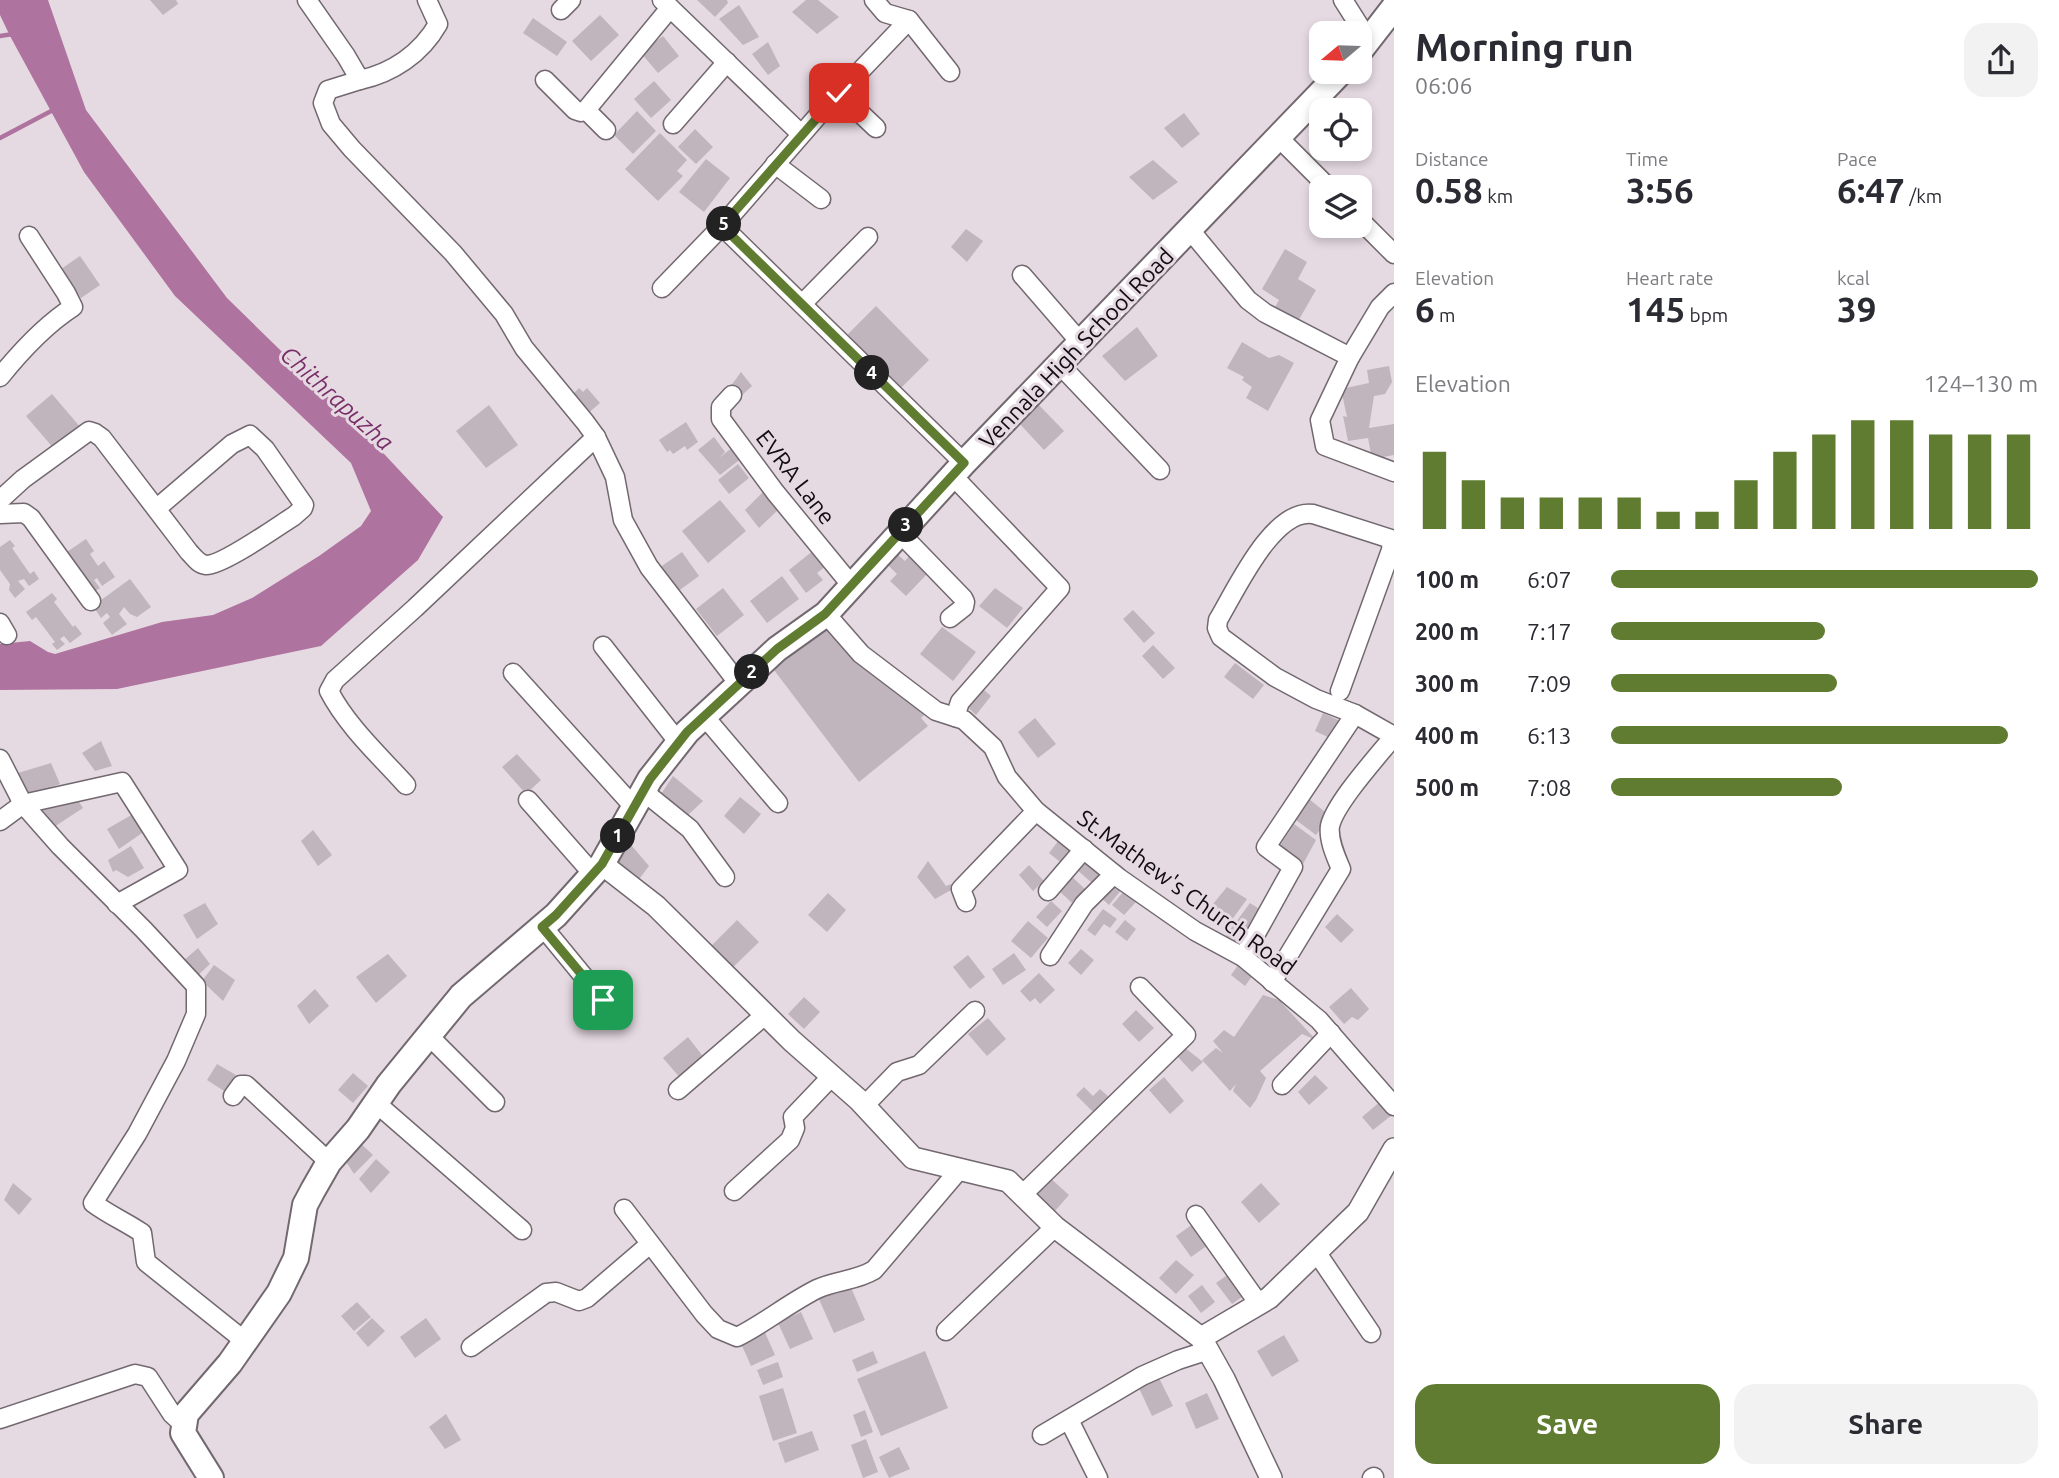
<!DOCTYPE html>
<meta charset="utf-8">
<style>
:root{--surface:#fff;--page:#f2f2f3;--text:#2b2b33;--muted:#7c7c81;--accent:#607c31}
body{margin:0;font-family:Ubuntu,sans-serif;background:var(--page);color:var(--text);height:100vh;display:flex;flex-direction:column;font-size:26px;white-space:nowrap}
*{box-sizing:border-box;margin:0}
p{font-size:23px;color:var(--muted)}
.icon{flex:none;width:38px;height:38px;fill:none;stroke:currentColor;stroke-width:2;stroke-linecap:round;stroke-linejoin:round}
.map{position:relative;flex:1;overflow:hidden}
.sheet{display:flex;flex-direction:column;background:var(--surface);width:665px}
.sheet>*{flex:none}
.needle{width:46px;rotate:251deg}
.fabs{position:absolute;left:1309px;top:21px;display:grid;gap:14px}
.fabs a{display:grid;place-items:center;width:63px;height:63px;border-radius:14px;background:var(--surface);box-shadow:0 4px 10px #0003;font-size:35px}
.pin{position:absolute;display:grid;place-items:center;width:60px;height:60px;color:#fff;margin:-30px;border-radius:14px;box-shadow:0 4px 10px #0006}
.km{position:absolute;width:35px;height:35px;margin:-18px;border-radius:50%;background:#222;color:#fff;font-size:19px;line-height:35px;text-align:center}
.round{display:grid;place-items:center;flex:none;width:74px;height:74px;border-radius:21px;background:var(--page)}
.headline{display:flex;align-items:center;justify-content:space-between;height:119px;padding:0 21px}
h1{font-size:38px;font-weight:700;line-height:52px}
.stats{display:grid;grid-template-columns:repeat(3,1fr);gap:10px;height:119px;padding:7px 21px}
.stats div{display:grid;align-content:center}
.stats b{font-size:35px;font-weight:700}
.stats small{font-size:19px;font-weight:400}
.stats p{font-size:19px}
.chart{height:196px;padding:14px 21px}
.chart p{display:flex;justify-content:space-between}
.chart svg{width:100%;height:126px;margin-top:7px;stroke:var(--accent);stroke-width:6}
.button{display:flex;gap:14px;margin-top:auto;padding:14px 21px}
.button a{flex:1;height:80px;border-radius:21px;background:var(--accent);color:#fff;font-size:28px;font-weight:700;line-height:80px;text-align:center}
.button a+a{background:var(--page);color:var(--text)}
ul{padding:0 21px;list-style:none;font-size:23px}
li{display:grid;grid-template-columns:112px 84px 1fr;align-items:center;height:52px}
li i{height:18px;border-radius:9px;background:var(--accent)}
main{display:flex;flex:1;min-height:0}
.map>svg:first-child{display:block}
</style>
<main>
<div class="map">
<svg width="1394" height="1478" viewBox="0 0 1394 1478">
<rect width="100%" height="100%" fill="#e6dae2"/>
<!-- water -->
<path fill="#af739f" d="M0,0H48L86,110L227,298L358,426L443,517L418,560L321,646L117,689L0,690V644L30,641L48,652L55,654L162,622L213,615L252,598L319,556L361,526L371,511L351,463L175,296L84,172L10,36L0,15Z"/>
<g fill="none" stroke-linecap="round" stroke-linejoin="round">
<!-- stream -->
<g stroke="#af739f" stroke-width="4.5">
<path d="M0,36L13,34"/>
<path d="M0,138L55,109"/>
</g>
</g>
<!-- building -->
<g fill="#c0b5bd">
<path d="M150,0H176L178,4L163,15Z"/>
<path d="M697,0H727L728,3L715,17Z"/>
<path d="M806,0H818L839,17L817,34L792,12Z"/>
<path d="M739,5L759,37L743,45L719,19Z"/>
<path d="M600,15L619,35L591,61L572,41Z"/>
<path d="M533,18L567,42L557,56L523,33Z"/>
<path d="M663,36L679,56L658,73L641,53Z"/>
<path d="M768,42L780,66L768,75L752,54Z"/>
<path d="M654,81L671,100L651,118L634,99Z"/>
<path d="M637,111L656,131L633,154L614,135Z"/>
<path d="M1184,113L1200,134L1182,148L1164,128Z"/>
<path d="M695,129L713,147L696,164L678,147Z"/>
<path d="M660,133L687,160L677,171L683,176L658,201L625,169Z"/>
<path d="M706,159L730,178L704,212L679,192Z"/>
<path d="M1153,160L1178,182L1153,200L1129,177Z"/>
<path d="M966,229L983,241L967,262L951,247Z"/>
<path d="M1285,249L1307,262L1298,279L1316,290L1297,323L1274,309L1279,300L1262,289Z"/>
<path d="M80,256L100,285L81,298L61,269Z"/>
<path d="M876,306L929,360L897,392L843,339Z"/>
<path d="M1137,327L1158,356L1125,381L1102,356Z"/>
<path d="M1242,342L1269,358L1279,355L1294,363L1268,411L1246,398L1252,387L1242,380L1244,377L1227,368Z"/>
<path d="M1389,366L1392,382L1385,394L1374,396L1369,428L1394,424V455L1372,459L1368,438L1348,441L1343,416L1347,417L1341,389L1369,383L1367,370Z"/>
<path d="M741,372L752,386L740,397L730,387Z"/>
<path d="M579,388L583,392L587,388L600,403L586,415L578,404L581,401L574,393Z"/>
<path d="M52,394L81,428L55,450L26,416Z"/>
<path d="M1038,404L1064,431L1044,450L1019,423Z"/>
<path d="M489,405L518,445L486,468L456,431Z"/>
<path d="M686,422L698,442L687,450L685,446L673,454L670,450L667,452L659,440Z"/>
<path d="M714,437L725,452L719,458L733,447L742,458L720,475L698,450Z"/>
<path d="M738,464L749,478L729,494L718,480Z"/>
<path d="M764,491L780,508L759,528L745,510Z"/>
<path d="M720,500L746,531L708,563L682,531Z"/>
<path d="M86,539L94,551L90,554L98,566L104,561L115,577L102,586L97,578L94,580L100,588L88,596L61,556Z"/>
<path d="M10,540L15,546L12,548L30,574L34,571L39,579L29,586L24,579L18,581L25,589L15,598L9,590L10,584L0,570V547Z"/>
<path d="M814,550L826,566L817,573L823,580L806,593L789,570Z"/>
<path d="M682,552L699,576L677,592L659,568Z"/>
<path d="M897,554L905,561L910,555L928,573L906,596L890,581L897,574L887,564Z"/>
<path d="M782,576L799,599L767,623L750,601Z"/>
<path d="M130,579L151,607L137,617L130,614L124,607L119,614L127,624L112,635L103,623L110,617L107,613L101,618L93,606Z"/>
<path d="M723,588L744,615L717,636L696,609Z"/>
<path d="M995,588L1023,608L1007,628L979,606Z"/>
<path d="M52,593L57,599L54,602L73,627L75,625L82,634L70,643L64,636L60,639L65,644L57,650L52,644L55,642L36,617L32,620L26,612Z"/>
<path d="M1133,610L1155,633L1144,643L1123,619Z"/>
<path d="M828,623L927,712L921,718L928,726L859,782L774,670Z"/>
<path d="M942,627L976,652L953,681L920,654Z"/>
<path d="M1153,645L1175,668L1163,679L1142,656Z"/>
<path d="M1235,663L1264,685L1253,699L1224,677Z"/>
<path d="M977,684L991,696L976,715L962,702Z"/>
<path d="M1323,713L1340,721L1332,739L1315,731Z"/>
<path d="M1035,718L1056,744L1038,758L1018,732Z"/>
<path d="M101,741L112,766L95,771L82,753Z"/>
<path d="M517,754L541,780L526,794L502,767Z"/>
<path d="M51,763L60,784L26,797L18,773Z"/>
<path d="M673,776L703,801L688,815L661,794Z"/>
<path d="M76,797L83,808L54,827L42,809L56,799Z"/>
<path d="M740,797L761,814L744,834L724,816Z"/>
<path d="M1309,799L1330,816L1316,835L1296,820Z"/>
<path d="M135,813L145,831L119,849L107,829Z"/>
<path d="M1294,824L1316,840L1303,864L1279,847Z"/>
<path d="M313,830L332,855L318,866L301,841Z"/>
<path d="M626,839L649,866L637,882L609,863Z"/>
<path d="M1059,840L1075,853L1065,866L1049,853Z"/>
<path d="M131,846L144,868L128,877L116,870L113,872L108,860Z"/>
<path d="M1085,857L1102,872L1092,883L1075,868Z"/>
<path d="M928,861L946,886L951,884V890L935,899L917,877Z"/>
<path d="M1029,865L1044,881L1033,891L1019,875Z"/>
<path d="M1069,874L1085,889L1072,903L1056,888Z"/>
<path d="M1112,881L1122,889L1109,905L1099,896Z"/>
<path d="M1227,887L1247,899L1228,925L1208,910Z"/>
<path d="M1124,891L1136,902L1124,915L1112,905Z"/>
<path d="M828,893L846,910L827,932L808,915Z"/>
<path d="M1051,901L1062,911L1047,927L1036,917Z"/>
<path d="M205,903L218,924L197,939L183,915Z"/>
<path d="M1250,903L1264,912L1241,947L1225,937Z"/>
<path d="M1103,909L1117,919L1110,928L1104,924L1095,936L1087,930Z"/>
<path d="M1337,914L1354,930L1341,943L1325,927Z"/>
<path d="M737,920L759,942L727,973L706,951Z"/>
<path d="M1125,920L1136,929L1127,941L1115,932Z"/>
<path d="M1028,921L1048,938L1031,958L1011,941Z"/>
<path d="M198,948L210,964L195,978L182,962Z"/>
<path d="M1081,949L1094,960L1081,975L1068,963Z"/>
<path d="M1014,953L1026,970L1003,985L992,969Z"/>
<path d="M388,954L407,976L376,1003L356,977Z"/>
<path d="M968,955L985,977L970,989L953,967Z"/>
<path d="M1239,964L1253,975L1245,986L1231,975Z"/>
<path d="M214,965L235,980L223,1001L202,981Z"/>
<path d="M1039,973L1055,990L1040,1004L1035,998L1030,1002L1020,991Z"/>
<path d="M1351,988L1369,1009L1358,1020L1352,1017L1344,1024L1329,1007Z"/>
<path d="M315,989L329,1006L309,1024L297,1006Z"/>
<path d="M1263,995L1279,1000L1316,1040L1302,1034L1260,1071L1266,1078L1256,1100L1250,1108L1233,1091L1236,1084L1230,1091L1202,1060L1216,1048L1223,1053L1213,1041L1224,1030L1234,1037Z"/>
<path d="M804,997L820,1012L804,1029L788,1014Z"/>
<path d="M1136,1010L1154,1028L1139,1042L1122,1024Z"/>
<path d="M988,1018L1006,1039L987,1056L968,1034Z"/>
<path d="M688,1037L705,1059L682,1080L663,1058Z"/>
<path d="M1184,1047L1203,1062L1192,1072L1177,1056Z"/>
<path d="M217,1064L236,1075L224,1091L207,1080Z"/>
<path d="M353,1073L368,1086L353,1103L338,1090Z"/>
<path d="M1315,1075L1328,1088L1309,1105L1298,1092Z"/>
<path d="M1164,1077L1184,1101L1170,1114L1149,1090Z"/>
<path d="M1084,1087L1093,1096L1100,1089L1111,1099L1096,1115L1076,1095Z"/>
<path d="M1381,1101L1392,1115L1373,1130L1362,1117Z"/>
<path d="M358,1141L373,1155L354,1174L343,1157Z"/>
<path d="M376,1159L390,1172L371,1193L359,1179Z"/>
<path d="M1050,1178L1069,1195L1054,1212L1034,1195Z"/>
<path d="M13,1183L32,1199L19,1215L4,1200Z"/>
<path d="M1261,1183L1280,1204L1259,1223L1241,1202Z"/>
<path d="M1193,1224L1208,1245L1191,1257L1176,1236Z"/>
<path d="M1176,1260L1194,1275L1176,1294L1159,1278Z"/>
<path d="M1233,1271L1249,1292L1232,1304L1216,1283Z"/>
<path d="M849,1283L865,1320L834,1333L818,1297Z"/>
<path d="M1202,1285L1215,1302L1201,1313L1188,1296Z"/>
<path d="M357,1302L371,1317L354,1331L341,1316Z"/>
<path d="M801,1312L813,1339L790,1349L778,1323Z"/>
<path d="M372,1318L385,1331L368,1347L356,1333Z"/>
<path d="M426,1318L441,1339L415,1358L400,1337Z"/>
<path d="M763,1328L775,1355L751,1366L739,1339Z"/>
<path d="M1284,1335L1299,1361L1272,1377L1257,1351Z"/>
<path d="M873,1351L878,1363L857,1372L852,1360Z"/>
<path d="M925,1351L948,1408L881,1436L857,1379Z"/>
<path d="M778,1362L783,1377L763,1385L757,1370Z"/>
<path d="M1158,1376L1173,1406L1152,1416L1138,1386Z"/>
<path d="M783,1388L797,1433L773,1441L759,1396Z"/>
<path d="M1207,1393L1219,1419L1196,1429L1185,1403Z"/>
<path d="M865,1410L873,1432L861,1437L853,1415Z"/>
<path d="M446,1414L461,1440L445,1449L429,1427Z"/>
<path d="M812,1431L819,1450L785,1463L778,1443Z"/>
<path d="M866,1439L878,1472L863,1478L851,1445Z"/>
<path d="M899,1447L910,1469L889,1478L879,1457Z"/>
</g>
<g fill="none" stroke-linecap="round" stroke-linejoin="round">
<!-- minor casing -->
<g stroke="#72686f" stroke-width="21">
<g id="minor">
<path d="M307,0L346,56L360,80C392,73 421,54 438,24L427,0"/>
<path d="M662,0L801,134"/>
<path d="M874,0L885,13L909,20L950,72"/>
<path d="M1343,0L1369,41"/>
<path d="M561,10L571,0"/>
<path d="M360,80L328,90L323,103L331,124L352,149L453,253L504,314L524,348L585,422L596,437L615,477L623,520L649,567L739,684"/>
<path d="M545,80L575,110L581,112L586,110L670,8"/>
<path d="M839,93L876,128"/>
<path d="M586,110L606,130"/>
<path d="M673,124L727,62"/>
<path d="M1279,138L1328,187"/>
<path d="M775,164L821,199"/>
<path d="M1360,220L1394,254"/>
<path d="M722,226L964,463"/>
<path d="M1190,230L1248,300L1265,313L1350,357L1320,420L1325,446L1394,472"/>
<path d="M1022,275L1081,343"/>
<path d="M662,288L722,226L822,111L909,20"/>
<path d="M802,304L868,237"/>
<path d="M1350,357L1380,307L1394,293"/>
<path d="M1060,365L1160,470"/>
<path d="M0,377C21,351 45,325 73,307L66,293L29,236"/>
<path d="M732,395L721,407V419L775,492L852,586"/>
<path d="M952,475L1060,588L960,702L955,717"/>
<path d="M0,500L23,479L89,431L95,433L102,438L189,552C194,557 198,564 206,565C222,566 278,526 294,516L303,508L304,505L265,449L250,435L232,444L156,509"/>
<path d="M0,514L24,513L31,518L91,601"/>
<path d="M899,532L963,598L965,602L964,607L950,618"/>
<path d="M1394,540L1313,514C1273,508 1236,590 1218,620L1217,628L1221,637L1275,677L1316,699L1355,714L1394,736"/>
<path d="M826,614L861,654L936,711L964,720L993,747L1007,777L1036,811L1119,878L1195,931L1243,957L1319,1020L1394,1106"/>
<path d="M0,623L7,635"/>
<path d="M603,646L679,743"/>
<path d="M513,673L634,807"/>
<path d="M1340,691L1391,550L1392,540"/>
<path d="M704,716L778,803"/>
<path d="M0,759L23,804L122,782L178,870L117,904"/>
<path d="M406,785C380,756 347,726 329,691L335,680L415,608L596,437"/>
<path d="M643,791L690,829L725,877"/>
<path d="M528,800L593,874"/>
<path d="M0,821L23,804L60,846L144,930L196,986V1014L176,1061L137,1134L93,1203C109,1215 126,1222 142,1233L146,1262L246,1342"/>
<path d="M1048,891L1084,849"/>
<path d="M966,902L961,889L1036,811"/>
<path d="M543,927L603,1000L604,1006L598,1015"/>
<path d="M1050,956L1084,904L1114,874"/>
<path d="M1243,957L1293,867L1266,847L1355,714"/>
<path d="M1272,982L1341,869C1336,857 1328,840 1330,826C1335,803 1378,756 1394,736"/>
<path d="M430,1037L495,1102"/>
<path d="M1282,1085L1331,1033"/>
<path d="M678,1090L765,1015"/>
<path d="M233,1096L241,1085H246L329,1162"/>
<path d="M376,1103L522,1230"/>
<path d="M865,1105L897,1072L919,1065L975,1011"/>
<path d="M734,1191L790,1140L795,1128L793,1117L832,1076"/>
<path d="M1022,1195L1186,1035L1140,987"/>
<path d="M624,1209L704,1314L718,1329L737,1337C765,1323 789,1303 817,1289C836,1280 856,1281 874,1270L960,1169"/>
<path d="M1196,1215L1259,1304"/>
<path d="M1317,1253L1371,1333"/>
<path d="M946,1331L1055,1227"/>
<path d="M471,1347L546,1293L556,1292L579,1301L587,1298L650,1244"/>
<path d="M0,1419L135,1374L148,1377L172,1414L183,1424"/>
<path d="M1069,1420L1098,1478"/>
<path d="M1042,1435L1142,1376L1178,1360L1209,1350"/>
<path d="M1372,1478L1374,1477"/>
</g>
</g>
<!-- tertiary casing -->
<g stroke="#72686f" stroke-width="24">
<g id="tertiary">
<path d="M602,864L656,906L792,1041L859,1100L913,1158L1008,1181L1055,1227L1201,1338L1224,1379L1271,1478"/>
<path d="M1201,1338L1269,1298L1358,1212L1394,1149"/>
</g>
</g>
<!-- secondary casing -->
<g stroke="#72686f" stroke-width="28">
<g id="secondary">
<path d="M1360,51L1394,7"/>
<path d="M211,1478L183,1433L186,1414L230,1363L279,1293L296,1258L305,1205L313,1190L329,1162L358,1129L389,1084L461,996L556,915L602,864L650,779L687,732L777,649L826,614L964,463L1341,72"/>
</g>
</g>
<!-- minor -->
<use href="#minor" stroke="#fff" stroke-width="18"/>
<!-- tertiary -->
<use href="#tertiary" stroke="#fff" stroke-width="21"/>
<!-- secondary -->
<use href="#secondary" stroke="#fff" stroke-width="24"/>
</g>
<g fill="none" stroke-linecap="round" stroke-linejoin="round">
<!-- route casing -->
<g stroke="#fff" stroke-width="14">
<path id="route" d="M603,1000L542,927L556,915L602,864L650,779L687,732L777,649L825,614L964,463L722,226L839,93"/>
</g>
<!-- route -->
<use href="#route" stroke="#607c31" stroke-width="9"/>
</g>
<g text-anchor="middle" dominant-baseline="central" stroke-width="6" stroke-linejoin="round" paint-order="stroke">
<!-- street labels -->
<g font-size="23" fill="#100c0f" stroke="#e6dae2">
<text transform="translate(1076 348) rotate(-46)">Vennala High School Road</text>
<text transform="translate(796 477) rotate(52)">EVRA Lane</text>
<text transform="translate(1187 892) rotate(36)">St.Mathew's Church Road</text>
</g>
<!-- water labels -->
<g font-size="24" font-style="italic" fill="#782e68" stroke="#e6dae2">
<text transform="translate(337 398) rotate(42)">Chithrapuzha</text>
</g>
</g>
</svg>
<div class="fabs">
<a><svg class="needle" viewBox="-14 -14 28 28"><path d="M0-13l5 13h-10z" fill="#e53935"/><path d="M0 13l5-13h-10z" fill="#7c7c81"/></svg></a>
<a><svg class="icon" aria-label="locate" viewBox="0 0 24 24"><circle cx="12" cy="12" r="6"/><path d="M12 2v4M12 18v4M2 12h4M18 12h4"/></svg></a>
<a><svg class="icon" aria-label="layers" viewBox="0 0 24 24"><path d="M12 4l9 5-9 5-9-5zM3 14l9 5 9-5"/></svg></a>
</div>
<div class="pin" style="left:603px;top:1000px;background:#1e9e55"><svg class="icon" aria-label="arrive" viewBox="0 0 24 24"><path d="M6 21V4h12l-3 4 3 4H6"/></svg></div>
<div class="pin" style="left:839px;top:93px;background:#d93025"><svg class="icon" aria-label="check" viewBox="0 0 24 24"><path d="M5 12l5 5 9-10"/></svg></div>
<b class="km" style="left:618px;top:836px">1</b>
<b class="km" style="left:752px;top:672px">2</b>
<b class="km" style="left:906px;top:525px">3</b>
<b class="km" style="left:872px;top:373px">4</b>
<b class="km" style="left:724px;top:224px">5</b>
</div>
<section class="sheet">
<div class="headline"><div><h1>Morning run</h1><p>06:06</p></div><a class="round"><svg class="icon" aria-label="share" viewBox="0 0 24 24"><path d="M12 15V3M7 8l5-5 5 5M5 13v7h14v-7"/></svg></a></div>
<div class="stats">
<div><p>Distance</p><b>0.58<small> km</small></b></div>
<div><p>Time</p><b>3:56</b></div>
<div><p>Pace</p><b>6:47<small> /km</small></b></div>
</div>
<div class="stats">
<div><p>Elevation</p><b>6<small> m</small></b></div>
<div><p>Heart rate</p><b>145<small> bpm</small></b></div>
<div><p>kcal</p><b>39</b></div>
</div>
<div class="chart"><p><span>Elevation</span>124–130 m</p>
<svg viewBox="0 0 160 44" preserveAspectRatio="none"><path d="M5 44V17M15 44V27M25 44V33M35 44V33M45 44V33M55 44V33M65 44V38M75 44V38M85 44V27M95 44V17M105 44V11M115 44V6M125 44V6M135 44V11M145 44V11M155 44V11"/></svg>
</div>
<ul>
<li><b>100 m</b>6:07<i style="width:100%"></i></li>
<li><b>200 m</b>7:17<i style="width:50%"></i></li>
<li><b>300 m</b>7:09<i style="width:53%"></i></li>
<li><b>400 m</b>6:13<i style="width:93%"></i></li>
<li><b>500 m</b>7:08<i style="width:54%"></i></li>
</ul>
<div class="button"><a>Save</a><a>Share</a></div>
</section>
</main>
